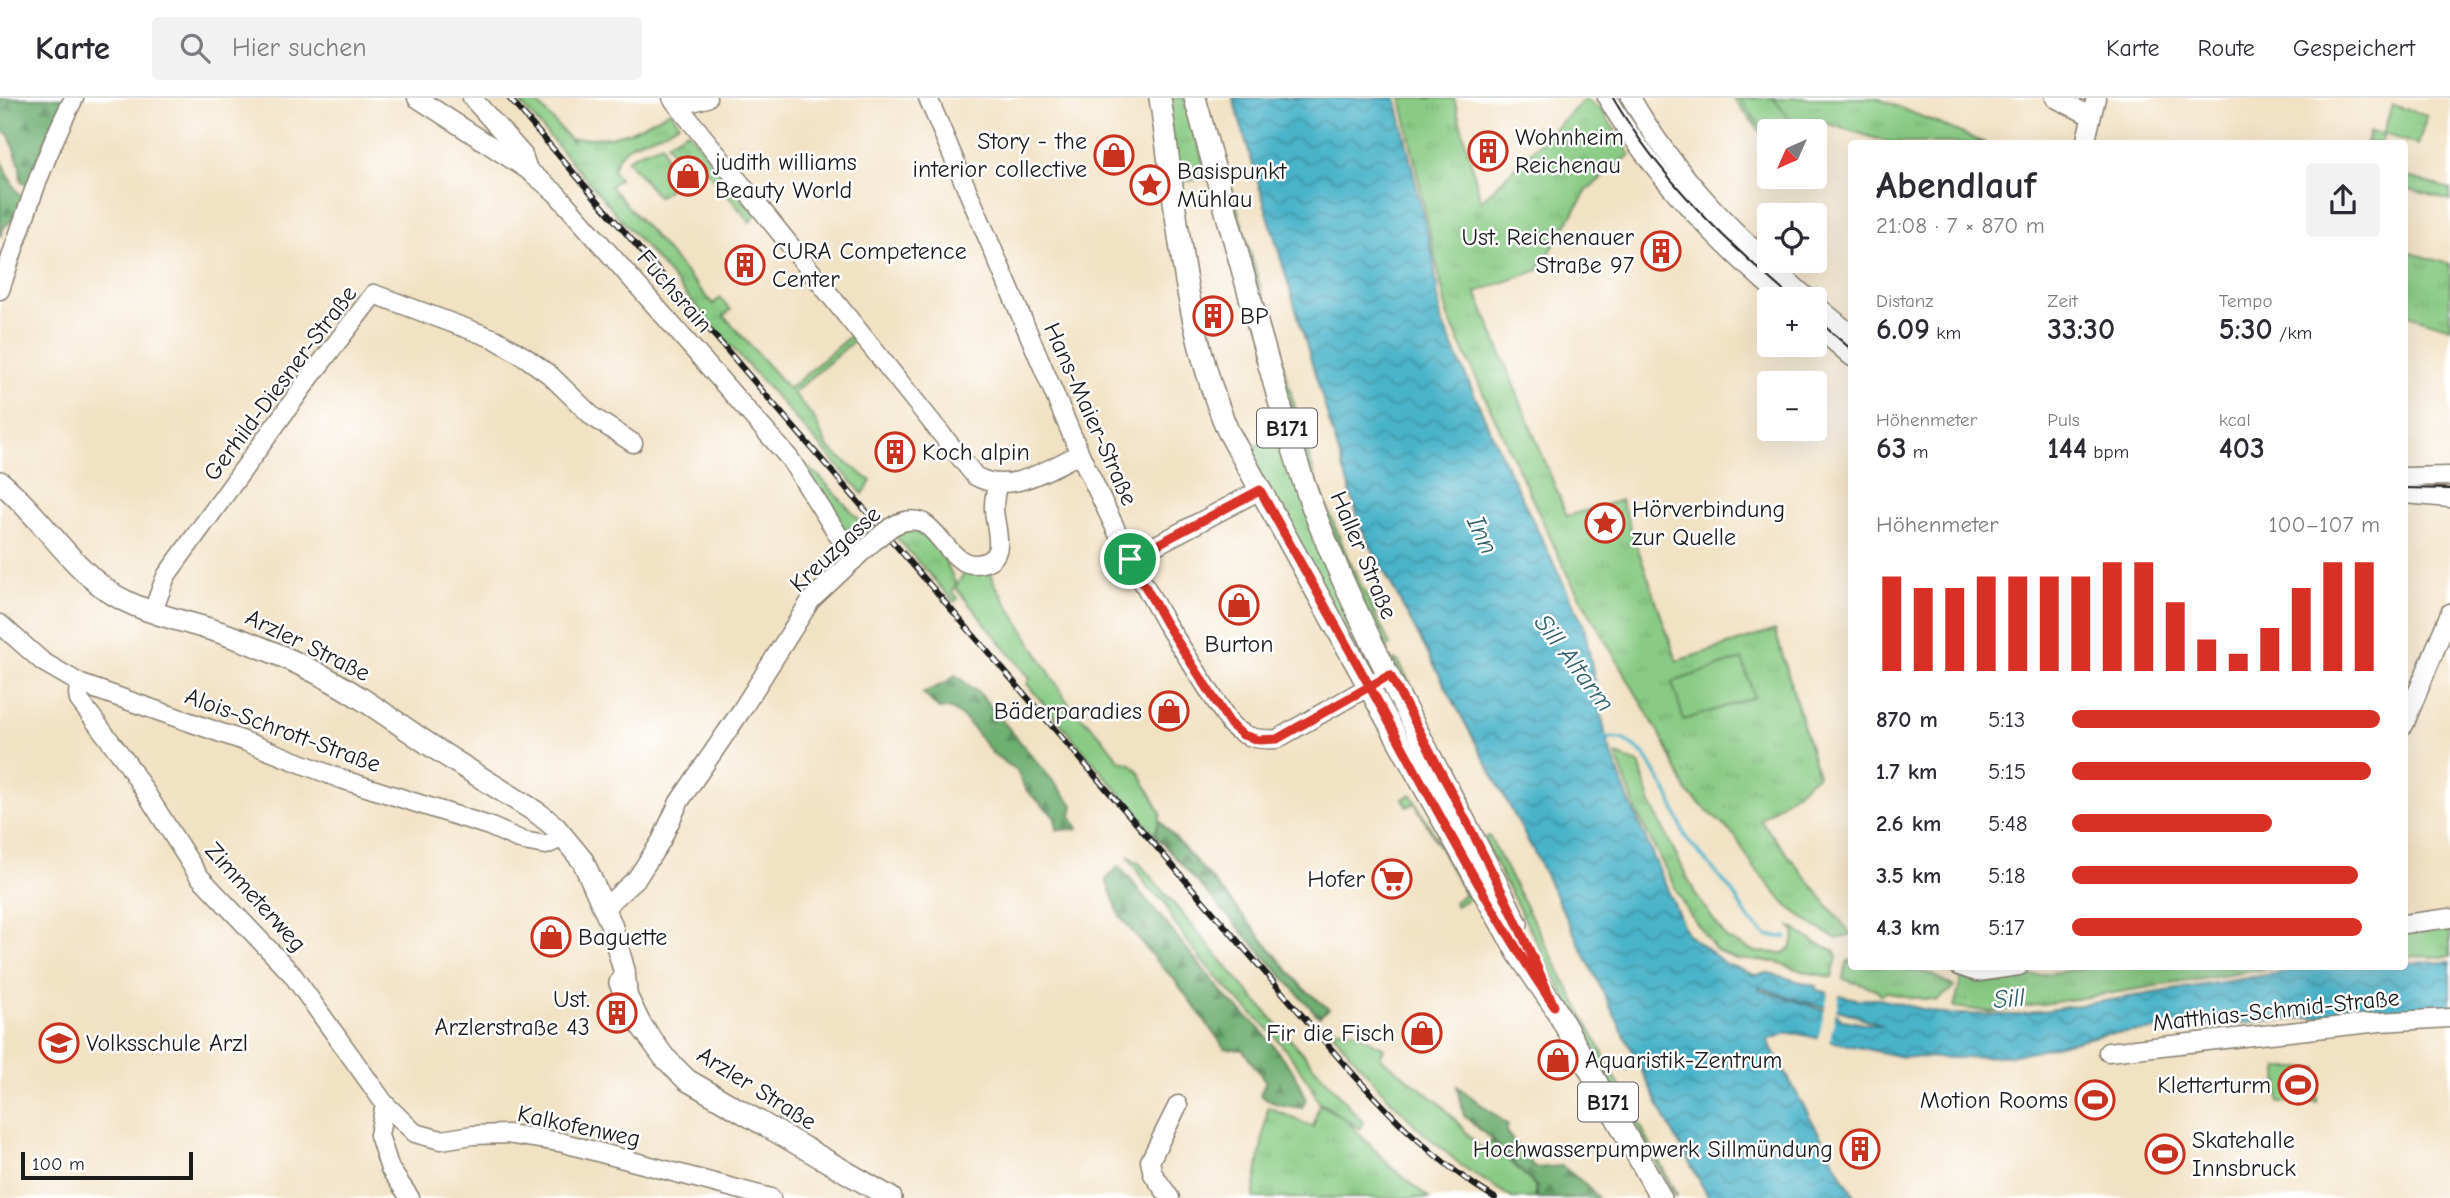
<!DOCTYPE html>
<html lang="de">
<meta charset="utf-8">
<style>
:root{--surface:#fff;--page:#f2f2f3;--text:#2b2b33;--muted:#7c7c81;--line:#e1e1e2;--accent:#d93025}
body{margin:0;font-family:"Comic Neue",sans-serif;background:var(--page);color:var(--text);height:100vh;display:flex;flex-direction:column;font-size:26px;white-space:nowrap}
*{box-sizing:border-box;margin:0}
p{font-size:23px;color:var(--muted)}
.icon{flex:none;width:38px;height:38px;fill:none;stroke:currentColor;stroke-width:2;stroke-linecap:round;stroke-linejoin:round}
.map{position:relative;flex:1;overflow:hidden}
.sheet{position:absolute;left:1848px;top:42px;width:560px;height:830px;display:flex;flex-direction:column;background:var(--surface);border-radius:7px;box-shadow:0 7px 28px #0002}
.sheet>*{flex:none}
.needle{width:46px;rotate:225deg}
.buttons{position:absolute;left:1757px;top:21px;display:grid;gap:14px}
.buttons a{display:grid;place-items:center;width:70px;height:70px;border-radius:7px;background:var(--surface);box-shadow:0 7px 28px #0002;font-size:35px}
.scale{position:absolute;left:21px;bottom:18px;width:172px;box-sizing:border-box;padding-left:7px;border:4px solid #1c1c1c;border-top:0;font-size:19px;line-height:24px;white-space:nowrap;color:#1c1c1c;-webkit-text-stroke:5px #fff;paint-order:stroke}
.pin{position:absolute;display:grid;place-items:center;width:60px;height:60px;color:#fff;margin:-30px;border:4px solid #fff;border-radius:50%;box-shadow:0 2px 7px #0007}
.round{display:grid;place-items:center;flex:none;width:74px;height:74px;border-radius:7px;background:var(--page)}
.summary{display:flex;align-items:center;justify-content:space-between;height:119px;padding:0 28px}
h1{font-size:38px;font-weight:600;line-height:52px}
.figures{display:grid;grid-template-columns:repeat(3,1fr);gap:10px;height:119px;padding:7px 28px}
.figures div{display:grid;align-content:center}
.figures b{font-size:30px;font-weight:600}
.figures small{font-size:19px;font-weight:400}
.figures p{font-size:19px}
.chart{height:196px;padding:14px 28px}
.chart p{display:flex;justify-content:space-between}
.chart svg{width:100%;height:126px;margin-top:7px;stroke:var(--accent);stroke-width:6}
ul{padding:0 28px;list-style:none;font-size:23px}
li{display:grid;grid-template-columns:112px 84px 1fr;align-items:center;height:52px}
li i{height:18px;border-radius:9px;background:var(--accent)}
header{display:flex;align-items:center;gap:42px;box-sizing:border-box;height:98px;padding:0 35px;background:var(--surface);border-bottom:2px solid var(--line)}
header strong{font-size:33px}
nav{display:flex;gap:38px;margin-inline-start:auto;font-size:24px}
.search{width:490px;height:63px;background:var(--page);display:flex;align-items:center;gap:18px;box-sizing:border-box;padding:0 24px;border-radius:7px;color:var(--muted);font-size:26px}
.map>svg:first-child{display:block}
</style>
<header>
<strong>Karte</strong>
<div class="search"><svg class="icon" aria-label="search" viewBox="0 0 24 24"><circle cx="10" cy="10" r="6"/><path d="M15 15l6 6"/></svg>Hier suchen</div>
<nav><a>Karte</a><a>Route</a><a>Gespeichert</a></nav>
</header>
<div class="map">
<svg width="2450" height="1100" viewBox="0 0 2450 1100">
<defs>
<pattern id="grass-tufts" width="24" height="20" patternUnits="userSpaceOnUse" patternTransform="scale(1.75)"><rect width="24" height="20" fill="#89cb84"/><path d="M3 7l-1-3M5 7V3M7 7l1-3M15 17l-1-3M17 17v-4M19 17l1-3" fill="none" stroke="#76ae71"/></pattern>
<pattern id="forest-firs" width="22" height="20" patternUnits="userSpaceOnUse" patternTransform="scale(1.75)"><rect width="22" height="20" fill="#6eaf72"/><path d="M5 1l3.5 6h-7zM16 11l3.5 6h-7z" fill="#5a8e5d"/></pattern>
<pattern id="water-waves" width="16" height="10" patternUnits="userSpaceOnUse" patternTransform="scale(1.75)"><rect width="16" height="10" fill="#4ab3c9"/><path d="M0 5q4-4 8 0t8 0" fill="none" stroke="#3d91a2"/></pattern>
</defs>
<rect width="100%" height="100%" fill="#fff"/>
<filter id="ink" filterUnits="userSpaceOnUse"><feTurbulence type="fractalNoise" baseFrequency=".0143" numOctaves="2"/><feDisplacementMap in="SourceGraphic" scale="14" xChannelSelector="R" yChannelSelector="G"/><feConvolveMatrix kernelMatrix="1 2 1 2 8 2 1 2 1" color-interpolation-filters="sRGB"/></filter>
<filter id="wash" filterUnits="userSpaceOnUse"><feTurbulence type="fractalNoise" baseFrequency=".00686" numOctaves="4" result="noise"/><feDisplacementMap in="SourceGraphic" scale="28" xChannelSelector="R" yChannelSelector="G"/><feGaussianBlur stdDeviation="1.57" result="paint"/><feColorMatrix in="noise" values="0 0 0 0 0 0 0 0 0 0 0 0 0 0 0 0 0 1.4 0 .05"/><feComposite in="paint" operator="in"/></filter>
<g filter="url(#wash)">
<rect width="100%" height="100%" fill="#f2e2c4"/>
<!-- grass -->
<g fill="url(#grass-tufts)" stroke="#527450" stroke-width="2">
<path d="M516,0H533L573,45L570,41L610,39L629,34L671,13L679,25C656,43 620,38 613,73L619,81L610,88L713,206L720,200L731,212L724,218L789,291L851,237L855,242L793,295L814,320L828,350L871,383L863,396L742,261Z"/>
<path d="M1166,0H1184L1207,75L1200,81L1185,83L1179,79Z"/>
<path d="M1401,0H1454L1481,103L1585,1L1601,11L1631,57L1588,91L1539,172L1476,194L1567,418L1621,402L1677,563L1775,532L1818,677L1760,722L1851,836L1837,841L1813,827L1787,808L1752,767L1735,738L1687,694L1664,644L1568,478L1448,219Z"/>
<path d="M1733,0H1877L1985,45H1891L1812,21L1807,33H1769V44Z"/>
<path d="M2392,7L2427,17L2418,47L2384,36L2381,45H2366L2369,34L2383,36Z"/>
<path d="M688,33L725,78L721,77L714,81L694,60L681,65L676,61L667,45Z"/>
<path d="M1218,43L1316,382L1347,458L1390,547L1384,553L1312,387L1216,45Z"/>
<path d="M662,46C665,52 671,88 668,92C665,95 661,96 658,99L627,62L636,56Z"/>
<path d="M2404,78L2450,91V103L2405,90Z"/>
<path d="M721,80L728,87L730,86L756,118L750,124L716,83Z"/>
<path d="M2404,153L2450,166V230L2405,216Z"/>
<path d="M1276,338L1287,350L1371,559L1363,563L1245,353Z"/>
<path d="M792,357L821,380L872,436L856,448L849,447Z"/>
<path d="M904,433C934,430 947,465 956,487L952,493L958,501L954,504L895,438Z"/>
<path d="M1395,562L1399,564L1448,659L1443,663L1391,564Z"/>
<path d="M1616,657L1639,665L1651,706L1696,797L1727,841L1756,854L1784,855L1791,850L1795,837L1791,829L1816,845L1835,853L1837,859L1832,879L1805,874L1777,864L1736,861L1716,852L1686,811L1638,717Z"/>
<path d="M1411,696L1470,800L1456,808L1454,804L1465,796L1415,705L1407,709L1403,701Z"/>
<path d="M1489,738L1657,1059L1677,1098L1675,1099L1573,914L1489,753L1484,740Z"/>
<path d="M1128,758L1140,766L1244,889L1363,1024L1360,1031L1318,1003L1312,989L1292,960L1272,935L1232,896L1203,864L1172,822L1165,804L1149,792Z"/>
<path d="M2450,829V859L2405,858L2404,835Z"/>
<path d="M1851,862L1852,868H1885L1928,875L1954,889L1937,903L1898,897L1886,893L1881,897L1876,891L1843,881L1847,864Z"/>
<path d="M2098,868H2283L1992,914L1954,909L1962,879L1995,884Z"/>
<path d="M1319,1006L1345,1021L1392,1070L1429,1100H1253L1268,1009L1313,1029Z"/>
</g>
<!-- forest -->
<g fill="url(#forest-firs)" stroke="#456647" stroke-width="2">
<path d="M0,0H66L34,67V79L29,88L21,83L20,68L9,37L0,32Z"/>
<path d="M0,61L15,91L23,100L18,117L4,129L0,139Z"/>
<path d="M955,577L980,596L1073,707L1071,718L1078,731L1057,732L1055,719L1025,691L1017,673L992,655L967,623L952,611H939L923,595L947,584Z"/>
<path d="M1159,722L1223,794L1303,890L1329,911L1319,919L1155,737Z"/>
<path d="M1119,768L1225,898L1261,932L1294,975L1306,1000L1302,1010C1288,1008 1270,1007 1260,996L1266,984L1243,952L1225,950L1174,881L1155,861L1120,818L1106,782Z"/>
<path d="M1457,988L1508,1027L1506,1034L1535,1070L1562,1068L1589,1089L1598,1100H1537V1089L1492,1042L1464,1018Z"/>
</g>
<!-- garden -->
<g fill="#89cb84" stroke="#527450" stroke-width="2">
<path d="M1739,0H1773L1792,24L1780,33H1769V39Z"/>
<path d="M985,464L995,486L1070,608L1100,637L1120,663L1131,666L1139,674L1161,715L1155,737L1027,586L1030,580L955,489L971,466Z"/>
<path d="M1742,561L1754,599L1684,622L1672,584Z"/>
<path d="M1329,930L1351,932L1384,950L1380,959L1441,1006L1481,1051L1491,1044L1535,1088V1100H1512L1462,1068L1419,1031L1381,992Z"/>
<path d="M2278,970H2318L2317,1004H2279Z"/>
</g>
<!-- water -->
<path fill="url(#water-waves)" stroke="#336872" stroke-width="2" fill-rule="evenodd" d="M1233,0H1396L1433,159L1441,222L1503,361L1584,528L1606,640L1627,698L1687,836L1725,865L1754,877L1769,875L1816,888V892L1857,901H1879L1944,916L2017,917L2322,868H2404L2405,865L2450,864V909L2106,936L2015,957L1960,960L1902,959L1799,936L1787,935L1767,942L1855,1100H1709L1666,1022L1535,756L1361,430ZM1759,889L1805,904L1842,913L1884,928L1843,922L1837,916L1760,892Z"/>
<!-- pier -->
<path fill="#f2e2c4" d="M1829,891L1840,894L1829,946L1818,944Z"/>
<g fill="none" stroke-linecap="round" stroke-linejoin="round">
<!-- stream -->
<path stroke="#4ab3c9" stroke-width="3.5" d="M1603,637L1606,640L1623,641L1645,657L1669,698L1686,740L1731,792L1750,823L1767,838L1786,839"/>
</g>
</g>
<g filter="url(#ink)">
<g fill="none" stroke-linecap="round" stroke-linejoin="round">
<!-- minor casing -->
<g stroke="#877f70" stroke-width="21">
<g id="minor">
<path d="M417,0L528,72L556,95L790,361L854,462"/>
<path d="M472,0L523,57L528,72"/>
<path d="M672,0L975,378C1010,398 1047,371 1080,356"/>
<path d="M928,0L1080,356L1130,461L1165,524L1231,627C1246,640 1257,642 1277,641L1380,582"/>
<path d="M1607,0C1653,78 1716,142 1784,201"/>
<path d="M1631,0C1676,80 1740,141 1809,201"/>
<path d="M2055,0L2091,18"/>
<path d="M678,8L707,0"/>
<path d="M2085,46L2096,0"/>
<path d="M0,192C22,127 42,61 74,0"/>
<path d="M1815,206L1852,237"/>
<path d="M1815,227L1852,259"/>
<path d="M2404,379L2450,378"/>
<path d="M2404,396L2450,400"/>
<path d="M922,424C938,433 945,452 961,462C967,466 974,467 982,465C1010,459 993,426 994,408C994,401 996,394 997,386"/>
<path d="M1130,461L1260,392"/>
<path d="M153,513L166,478L311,278L374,196L495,241L525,259L550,277L593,319L633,345"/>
<path d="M0,526L43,564L81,586L244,643L341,681L489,728L523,743L546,747L564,739"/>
<path d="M81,586L78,595L79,602L127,665L198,777L292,876L385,1006L415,1035L441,1042L473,1037L507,1036L560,1044L771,1100"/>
<path d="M2404,627L2450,515"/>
<path d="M603,811L637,780L661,743L679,704L741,613L811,502L862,454"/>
<path d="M2404,826L2450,820"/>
<path d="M1959,868L1977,874L2019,868"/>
<path d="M2108,954L2380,924L2450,920"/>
<path d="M385,1006L379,1037L390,1071L410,1100"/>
<path d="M1170,1100L1153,1076L1150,1063L1178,1007"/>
</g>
</g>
<!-- major casing -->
<g stroke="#877f70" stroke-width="24">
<g id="major">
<path d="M1160,0C1177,111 1183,228 1228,333L1419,680L1519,857L1554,908L1661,1100"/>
<path d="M1195,0C1216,78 1238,157 1260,235C1277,294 1292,355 1314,413C1368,554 1451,690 1517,826"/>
<path d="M0,384C40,417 66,463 108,493C140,515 186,523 222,535C254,546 286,559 315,574C355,594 390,620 427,645C464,670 502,692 539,716L555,729L583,763L611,826L624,872L626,895"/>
<path d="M620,885L640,926L664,959L687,982L891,1100"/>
</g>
</g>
<!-- minor -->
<use href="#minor" stroke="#fff" stroke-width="18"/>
<!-- major -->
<use href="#major" stroke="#fff" stroke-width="21"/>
<!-- tram -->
<g stroke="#1c1c1c" stroke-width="2">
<path d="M1613,0C1659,79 1724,142 1793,201"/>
<path d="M1815,220L1852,252"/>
<path d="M2404,390L2450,391"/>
</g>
<!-- rail casing -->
<g stroke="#1c1c1c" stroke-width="6">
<path id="rail" d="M509,0L1345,967C1390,1017 1436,1065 1495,1100"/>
</g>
<!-- rail -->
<use href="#rail" stroke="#fff" stroke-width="3.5" stroke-dasharray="10" stroke-linecap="butt"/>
<!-- minor-bridge casing -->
<g stroke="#877f70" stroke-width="21" stroke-linecap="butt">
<path id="minor-bridge" d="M863,453C880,439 897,416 922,424"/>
</g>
<!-- minor-bridge -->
<use href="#minor-bridge" stroke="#fff" stroke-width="18"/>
</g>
</g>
<g fill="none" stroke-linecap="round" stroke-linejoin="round" filter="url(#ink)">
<!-- route casing -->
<g stroke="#fff" stroke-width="14">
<path id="route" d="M1130,461L1165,524L1231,627L1243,637L1259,642L1277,641L1358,595L1390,577C1447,686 1506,794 1554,908C1493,818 1441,720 1389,624C1347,546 1303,470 1260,392L1130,461"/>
</g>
<!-- route -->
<use href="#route" stroke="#d93025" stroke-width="9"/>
</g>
<!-- icons -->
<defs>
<g id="building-ring" transform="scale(2.0125)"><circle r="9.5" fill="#fff" stroke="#c8321e" stroke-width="1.5"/><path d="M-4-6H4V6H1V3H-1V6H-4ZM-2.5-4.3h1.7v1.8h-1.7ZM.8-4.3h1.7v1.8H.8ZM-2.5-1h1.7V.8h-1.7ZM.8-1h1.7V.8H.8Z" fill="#c8321e"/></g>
<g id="shop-ring" transform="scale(2.0125)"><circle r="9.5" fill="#fff" stroke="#c8321e" stroke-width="1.5"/><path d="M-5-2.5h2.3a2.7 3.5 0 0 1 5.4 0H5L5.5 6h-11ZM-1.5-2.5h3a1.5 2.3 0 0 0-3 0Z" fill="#c8321e"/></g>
<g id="sight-ring" transform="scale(2.0125)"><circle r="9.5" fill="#fff" stroke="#c8321e" stroke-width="1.5"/><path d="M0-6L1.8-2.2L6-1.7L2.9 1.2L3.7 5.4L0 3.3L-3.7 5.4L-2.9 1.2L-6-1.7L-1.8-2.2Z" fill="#c8321e"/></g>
<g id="supermarket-ring" transform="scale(2.0125)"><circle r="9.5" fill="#fff" stroke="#c8321e" stroke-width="1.5"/><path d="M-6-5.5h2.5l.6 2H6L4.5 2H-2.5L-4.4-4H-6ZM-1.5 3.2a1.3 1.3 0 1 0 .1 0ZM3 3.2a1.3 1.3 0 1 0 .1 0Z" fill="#c8321e"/></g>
<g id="school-ring" transform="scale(2.0125)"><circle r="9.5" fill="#fff" stroke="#c8321e" stroke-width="1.5"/><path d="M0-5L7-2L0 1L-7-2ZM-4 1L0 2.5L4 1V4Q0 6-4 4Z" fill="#c8321e"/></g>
<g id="stadium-ring" transform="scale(2.0125)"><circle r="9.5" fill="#fff" stroke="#c8321e" stroke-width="1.5"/><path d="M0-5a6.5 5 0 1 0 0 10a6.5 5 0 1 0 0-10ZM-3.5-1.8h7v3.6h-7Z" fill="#c8321e"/></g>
</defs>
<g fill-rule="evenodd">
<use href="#building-ring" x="1488" y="53"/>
<use href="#shop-ring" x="1114" y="57"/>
<use href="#shop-ring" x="688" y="78"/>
<use href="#sight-ring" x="1150" y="87"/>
<use href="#building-ring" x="1661" y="153"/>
<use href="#building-ring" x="745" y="167"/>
<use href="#building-ring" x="1213" y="218"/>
<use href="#building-ring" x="895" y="354"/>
<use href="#sight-ring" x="1605" y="425"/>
<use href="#shop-ring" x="1239" y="507"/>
<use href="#shop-ring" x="1169" y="613"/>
<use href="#supermarket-ring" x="1392" y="781"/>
<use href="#shop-ring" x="551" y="839"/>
<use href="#building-ring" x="617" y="915"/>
<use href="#shop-ring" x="1422" y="935"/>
<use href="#school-ring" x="59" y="945"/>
<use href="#shop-ring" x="1558" y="962"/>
<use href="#stadium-ring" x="2298" y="987"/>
<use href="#stadium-ring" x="2095" y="1002"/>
<use href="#building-ring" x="1860" y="1051"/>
<use href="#stadium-ring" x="2165" y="1056"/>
</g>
<g text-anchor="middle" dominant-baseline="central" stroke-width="5" stroke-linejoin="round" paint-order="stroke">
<!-- shield labels -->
<g fill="#fff" stroke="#606060" stroke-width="2">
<rect x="1257" y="310.5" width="60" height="39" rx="5"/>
<rect x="1578" y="984.5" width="60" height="39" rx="5"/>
</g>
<g font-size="23" font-weight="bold" fill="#1c1c1c">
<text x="1287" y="330">B171</text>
<text x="1608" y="1004">B171</text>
</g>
<!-- poi labels -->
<g font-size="24" fill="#1c1c1c" stroke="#fff" text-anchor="start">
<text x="1515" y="39">Wohnheim<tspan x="1515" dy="28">Reichenau</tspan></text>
<text x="1087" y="43" text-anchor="end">Story - the<tspan x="1087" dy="28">interior collective</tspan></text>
<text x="715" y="64">judith williams<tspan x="715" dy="28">Beauty World</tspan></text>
<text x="1177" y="73">Basispunkt<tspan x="1177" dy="28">Mühlau</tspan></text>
<text x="1634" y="139" text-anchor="end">Ust. Reichenauer<tspan x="1634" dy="28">Straße 97</tspan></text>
<text x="772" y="153">CURA Competence<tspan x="772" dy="28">Center</tspan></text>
<text x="1240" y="218">BP</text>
<text x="922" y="354">Koch alpin</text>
<text x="1632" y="411">Hörverbindung<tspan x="1632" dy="28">zur Quelle</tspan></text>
<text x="1239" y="546" text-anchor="middle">Burton</text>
<text x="1142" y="613" text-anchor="end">Bäderparadies</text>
<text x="1365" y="781" text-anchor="end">Hofer</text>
<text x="578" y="839">Baguette</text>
<text x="590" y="901" text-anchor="end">Ust.<tspan x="590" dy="28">Arzlerstraße 43</tspan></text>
<text x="1395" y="935" text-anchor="end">Fir die Fisch</text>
<text x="86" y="945">Volksschule Arzl</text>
<text x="1585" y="962">Aquaristik-Zentrum</text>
<text x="2271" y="987" text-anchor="end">Kletterturm</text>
<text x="2068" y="1002" text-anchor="end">Motion Rooms</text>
<text x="2192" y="1042">Skatehalle<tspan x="2192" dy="28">Innsbruck</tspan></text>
<text x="1833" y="1051" text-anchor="end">Hochwasserpumpwerk Sillmündung</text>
</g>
<!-- street labels -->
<g font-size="24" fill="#1c1c1c" stroke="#fff">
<text transform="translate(675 193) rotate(49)">Fuchsrain</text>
<text transform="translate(280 285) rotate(-53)">Gerhild-Diesner-Straße</text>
<text transform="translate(1091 316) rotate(66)">Hans-Maier-Straße</text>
<text transform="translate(835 451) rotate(-43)">Kreuzgasse</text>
<text transform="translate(1364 457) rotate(67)">Haller Straße</text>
<text transform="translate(308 547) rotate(26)">Arzler Straße</text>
<text transform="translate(283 632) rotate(20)">Alois-Schrott-Straße</text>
<text transform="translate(256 799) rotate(48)">Zimmeterweg</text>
<text transform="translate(2276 912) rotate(-6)">Matthias-Schmid-Straße</text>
<text transform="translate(757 990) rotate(32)">Arzler Straße</text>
<text transform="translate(579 1028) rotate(12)">Kalkofenweg</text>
</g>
<!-- water labels -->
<g font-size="26" font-style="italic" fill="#31606a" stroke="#fff">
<text transform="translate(1482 437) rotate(65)">Inn</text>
<text transform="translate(1574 565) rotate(53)">Sill Altarm</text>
<text transform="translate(2009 901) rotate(-5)">Sill</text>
</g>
</g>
</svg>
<div class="buttons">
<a><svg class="needle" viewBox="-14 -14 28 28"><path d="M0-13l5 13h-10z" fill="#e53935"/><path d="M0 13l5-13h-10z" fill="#7c7c81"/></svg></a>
<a><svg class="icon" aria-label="locate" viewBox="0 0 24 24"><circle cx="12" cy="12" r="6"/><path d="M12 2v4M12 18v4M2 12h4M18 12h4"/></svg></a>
<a>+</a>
<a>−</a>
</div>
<div class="scale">100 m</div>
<div class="pin" style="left:1130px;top:461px;background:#1e9e55"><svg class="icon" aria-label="arrive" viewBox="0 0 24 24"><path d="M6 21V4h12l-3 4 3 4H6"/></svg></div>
<section class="sheet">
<div class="summary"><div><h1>Abendlauf</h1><p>21:08 · 7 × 870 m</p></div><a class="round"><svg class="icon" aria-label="share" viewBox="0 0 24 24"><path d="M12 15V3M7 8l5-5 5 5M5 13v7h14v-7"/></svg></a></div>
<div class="figures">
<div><p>Distanz</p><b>6.09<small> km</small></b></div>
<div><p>Zeit</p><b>33:30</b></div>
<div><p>Tempo</p><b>5:30<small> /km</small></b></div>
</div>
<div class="figures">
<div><p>Höhenmeter</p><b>63<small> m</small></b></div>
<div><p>Puls</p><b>144<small> bpm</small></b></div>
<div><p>kcal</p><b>403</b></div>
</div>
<div class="chart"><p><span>Höhenmeter</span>100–107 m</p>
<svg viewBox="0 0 160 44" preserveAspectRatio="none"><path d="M5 44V11M15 44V15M25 44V15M35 44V11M45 44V11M55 44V11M65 44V11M75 44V6M85 44V6M95 44V20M105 44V33M115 44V38M125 44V29M135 44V15M145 44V6M155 44V6"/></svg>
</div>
<ul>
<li><b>870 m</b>5:13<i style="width:100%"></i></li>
<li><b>1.7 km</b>5:15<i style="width:97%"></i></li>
<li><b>2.6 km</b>5:48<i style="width:65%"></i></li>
<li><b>3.5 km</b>5:18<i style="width:93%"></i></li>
<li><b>4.3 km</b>5:17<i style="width:94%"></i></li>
</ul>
</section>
</div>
